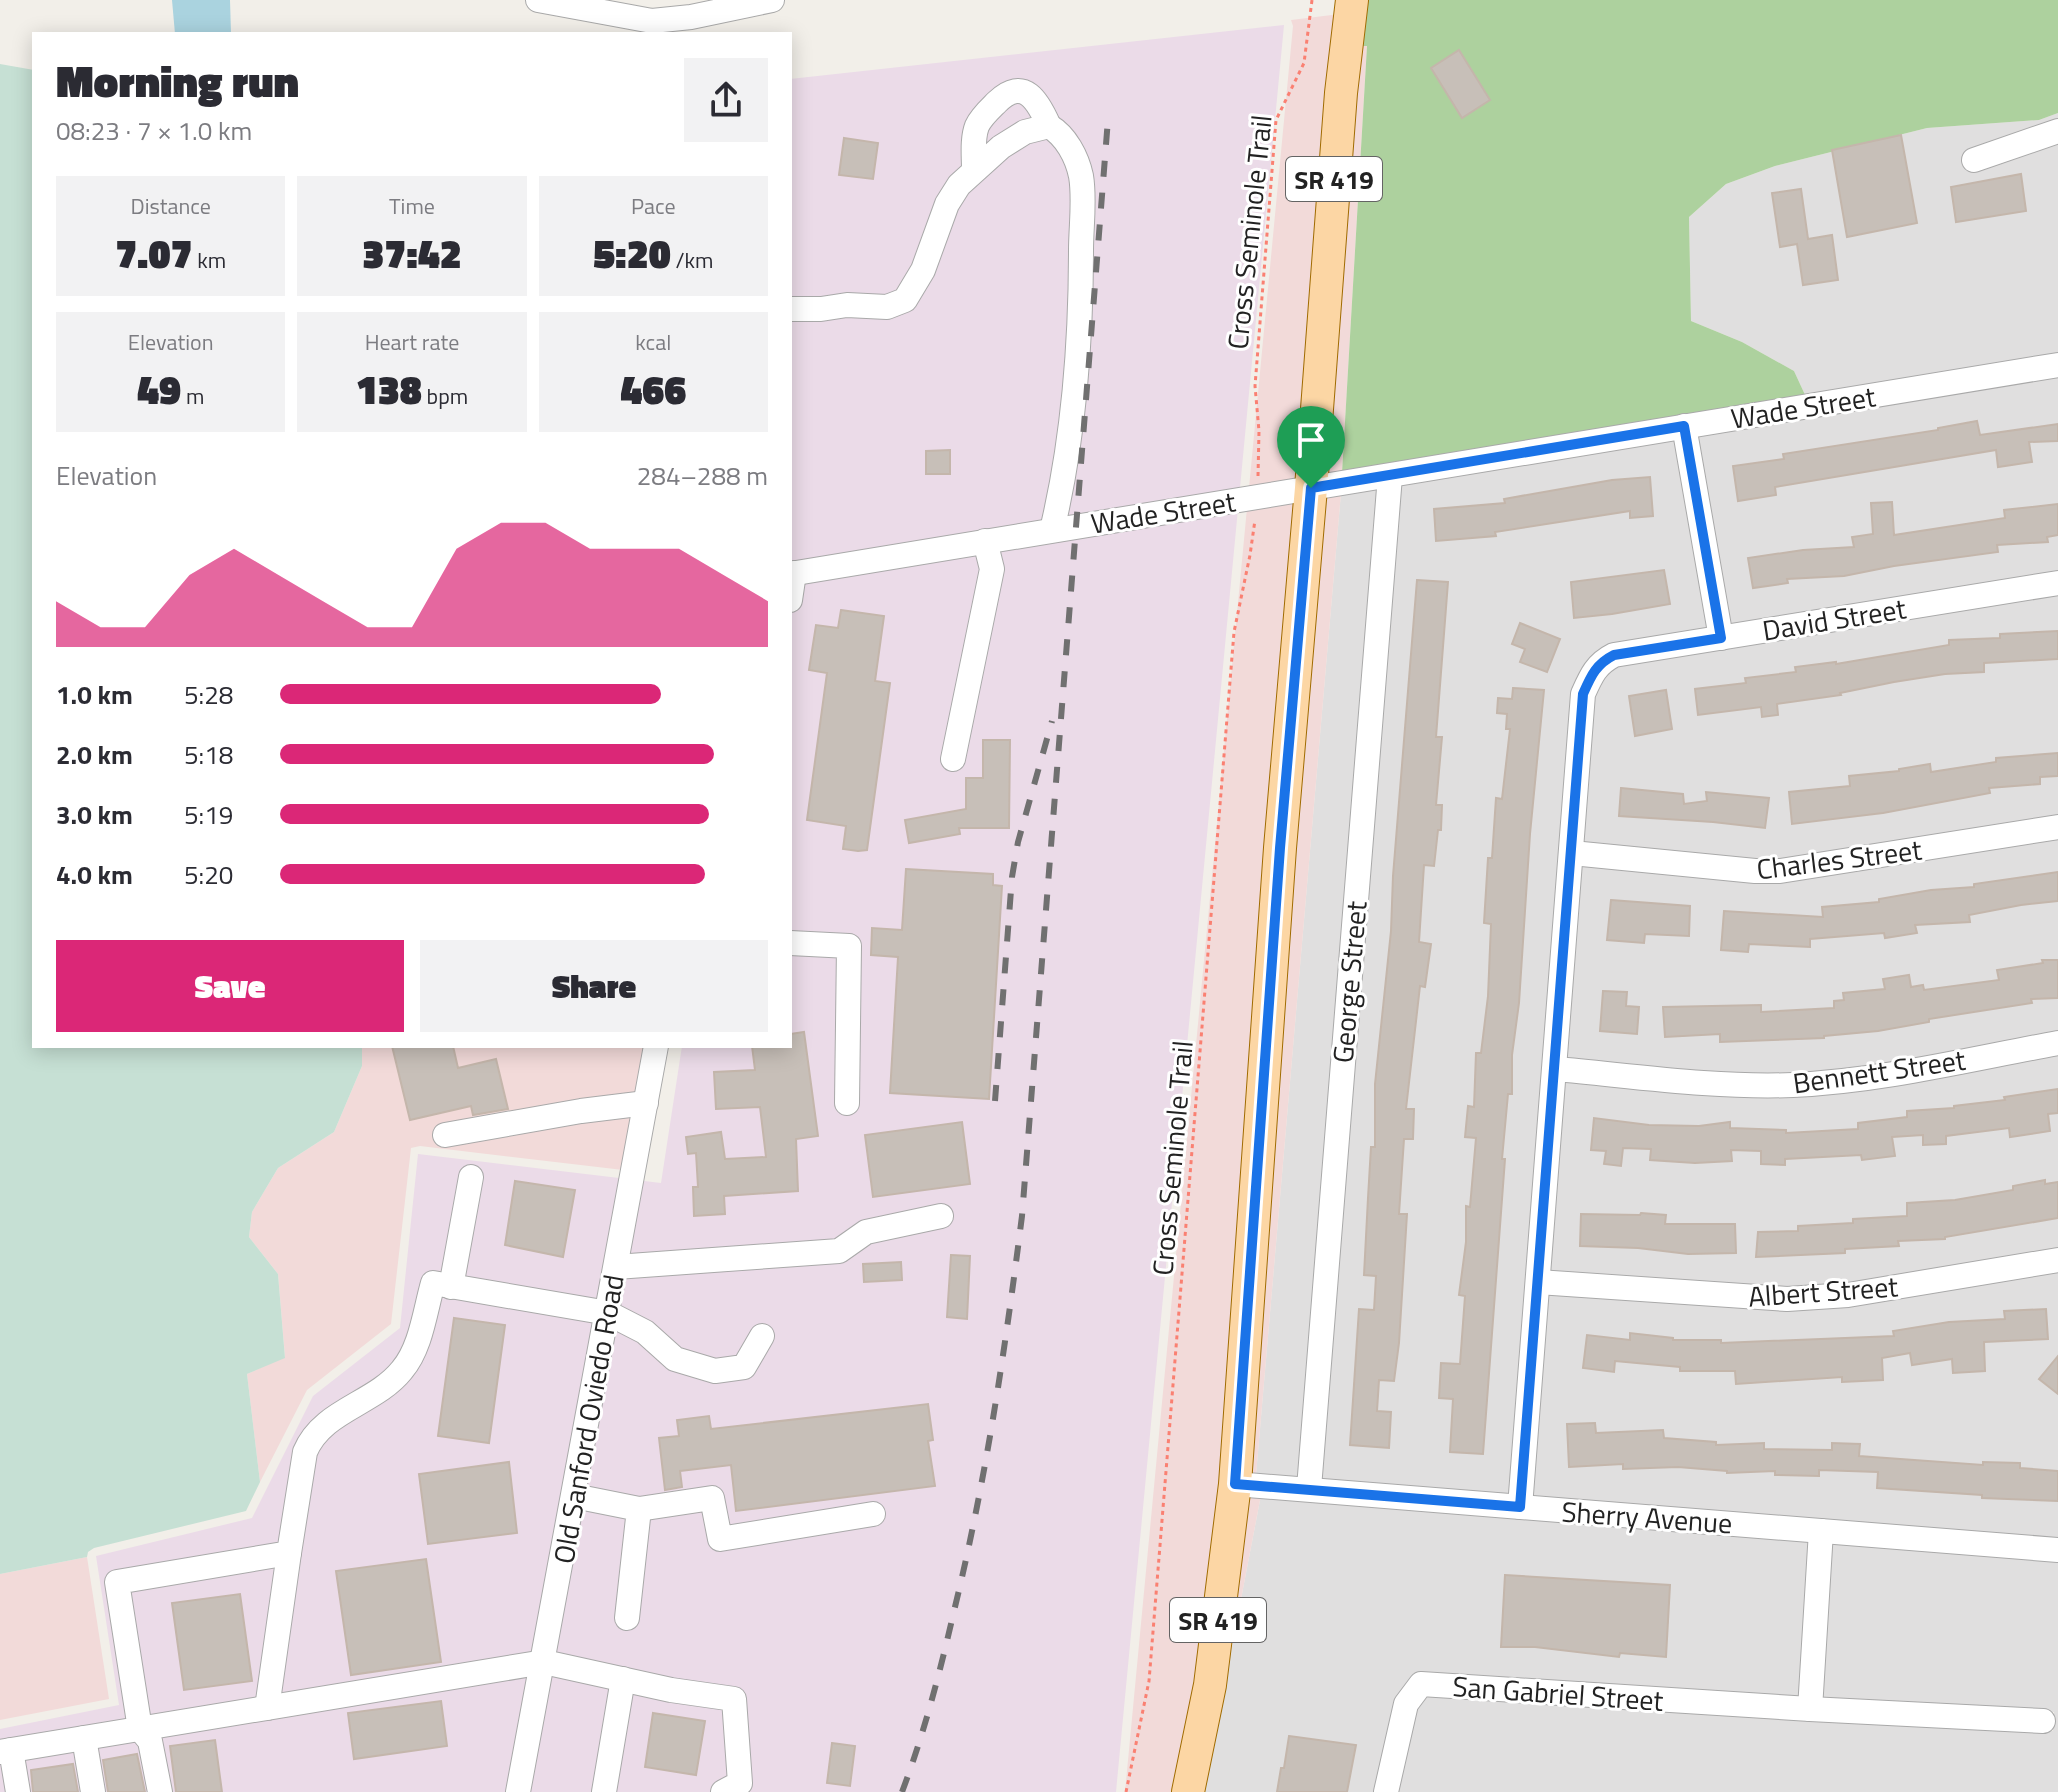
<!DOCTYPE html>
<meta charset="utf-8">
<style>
:root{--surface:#fff;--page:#f2f2f3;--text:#2b2b33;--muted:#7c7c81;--accent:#db2777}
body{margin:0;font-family:"Titillium Web",sans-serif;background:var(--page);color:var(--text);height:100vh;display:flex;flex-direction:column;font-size:30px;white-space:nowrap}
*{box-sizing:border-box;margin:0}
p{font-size:26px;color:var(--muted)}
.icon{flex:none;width:44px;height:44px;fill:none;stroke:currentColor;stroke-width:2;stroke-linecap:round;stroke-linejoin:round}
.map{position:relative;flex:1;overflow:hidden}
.sheet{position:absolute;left:32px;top:32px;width:760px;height:1016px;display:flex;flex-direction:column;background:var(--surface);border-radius:0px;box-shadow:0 4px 20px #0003}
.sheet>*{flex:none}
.pin{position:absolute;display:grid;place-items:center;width:68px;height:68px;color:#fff;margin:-82px -34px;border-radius:50% 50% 50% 0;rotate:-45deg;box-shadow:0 0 8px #0007}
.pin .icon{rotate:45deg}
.round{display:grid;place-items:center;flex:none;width:84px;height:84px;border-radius:0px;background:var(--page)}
.overview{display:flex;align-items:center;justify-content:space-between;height:136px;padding:0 24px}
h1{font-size:44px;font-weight:800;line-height:60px}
.stats{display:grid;grid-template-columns:repeat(3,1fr);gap:12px;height:136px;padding:8px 24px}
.stats div{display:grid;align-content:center;border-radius:0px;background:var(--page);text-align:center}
.stats b{font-size:40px;font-weight:800}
.stats small{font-size:22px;font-weight:400}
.stats p{font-size:22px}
.chart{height:224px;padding:16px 24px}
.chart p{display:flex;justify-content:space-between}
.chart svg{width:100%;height:144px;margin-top:8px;fill:var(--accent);opacity:.7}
.primary-button{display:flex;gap:16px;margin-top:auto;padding:16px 24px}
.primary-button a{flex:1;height:92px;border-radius:0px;background:var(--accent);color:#fff;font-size:32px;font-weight:800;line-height:92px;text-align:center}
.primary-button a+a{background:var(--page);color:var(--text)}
ul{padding:0 24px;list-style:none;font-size:26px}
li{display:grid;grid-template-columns:128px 96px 1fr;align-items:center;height:60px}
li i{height:20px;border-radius:10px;background:var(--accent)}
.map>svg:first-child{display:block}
</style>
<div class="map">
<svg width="2058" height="1792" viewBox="0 0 2058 1792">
<rect width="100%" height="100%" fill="#f2efe9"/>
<!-- residential -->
<g fill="#e0dfdf">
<path d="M2058,113V356L1806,397L1794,371L1742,342L1691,321L1689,217L1726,184L1775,166L1927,128L2039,120Z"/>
<path d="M2058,375V574L1730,626L1697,434Z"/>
<path d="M1675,438L1709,630L1596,653L1582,671L1510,1497L1320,1479L1400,484Z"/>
<path d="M1378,487L1299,1478L1256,1475L1341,493Z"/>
<path d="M2058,593V817L1779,861L1583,845L1594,696L1602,678L1617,665Z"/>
<path d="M2058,837V1034L1841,1072L1790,1075L1734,1074L1567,1061L1582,864L1754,881Z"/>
<path d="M2058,1053V1250L1846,1285L1787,1289L1550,1273L1565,1080L1733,1094Z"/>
<path d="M2058,1270V1540L1532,1498L1549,1293L1707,1305Z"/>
<path d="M1261,1495L1810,1540L1800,1699L1422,1674L1375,1792H1204Z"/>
<path d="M1832,1541L2058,1559V1792H1397L1416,1708L1426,1694L1799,1719L2053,1731L2054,1712L1822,1700Z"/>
</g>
<!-- commercial -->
<g fill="#f2dad9">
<path d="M1340,14L1301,480L1249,488L1293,26L1291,20Z"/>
<path d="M1367,45L1342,473L1323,476L1358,46Z"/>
<path d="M1341,493L1256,1475H1247L1321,498Z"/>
<path d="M1299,500L1225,1483L1199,1684L1177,1792H1125L1247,508Z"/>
<path d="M362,1046H645L623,1170L420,1146L411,1148L391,1324L307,1390L260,1482L247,1374L285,1357L278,1274L249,1237L252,1212L278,1168L334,1132L362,1066Z"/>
<path d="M1245,1494L1261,1495L1204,1792Z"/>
<path d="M87,1557L109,1699L0,1720V1574Z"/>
</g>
<!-- industrial -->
<path fill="#ebdbe8" d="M1284,25L1116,1792H0V1729L119,1705L96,1556L252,1518L313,1396L400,1328L418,1154L661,1183L682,1046H790V79Z"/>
<!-- forest -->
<path fill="#add19e" d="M1363,0H2058V113L2039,120L1927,128L1775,166L1726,184L1689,217L1691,321L1742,342L1794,371L1806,397L1342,473L1367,46H1358Z"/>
<!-- wetland -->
<path fill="#c6e0d4" d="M0,64L34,70V1046H362V1066L334,1132L278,1168L252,1212L249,1237L278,1274L285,1358L247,1374L260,1482L246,1511L94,1548L88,1552L87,1557L0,1574Z"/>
<!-- water -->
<path fill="#aad3df" d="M172,0H230L231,34H175Z"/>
<!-- building -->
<g fill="#c7bfb8" stroke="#c4b6ab" stroke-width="2">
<path d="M1459,50L1490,100L1462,118L1431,68Z"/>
<path d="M1901,135L1917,223L1847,237L1832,150Z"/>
<path d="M844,138L878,143L873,179L839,175Z"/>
<path d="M2021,174L2026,211L1956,222L1951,187Z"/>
<path d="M1801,189L1808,239L1832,235L1838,280L1803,285L1797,244L1780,247L1772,193Z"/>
<path d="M1977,421L1980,435L2058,424V441L2029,442L2032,462L1998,467L1996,450L1775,487L1776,495L1738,501L1733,466L1784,459L1783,454L1938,430V428Z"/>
<path d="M950,450V474H926V451Z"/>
<path d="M1650,477L1653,516L1630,518V511L1495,532L1496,536L1436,541L1434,509L1505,503L1504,499L1612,480Z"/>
<path d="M1892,502L1894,535L2005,518L2004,510L2058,504V535L2047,537L2048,542L1997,545L1998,552L1894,566L1844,576L1787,579L1788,583L1753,588L1748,558L1803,550L1854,547L1852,537L1873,534L1871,503Z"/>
<path d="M1664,570L1670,604L1612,614L1574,618L1571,582Z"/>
<path d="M1417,580L1448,582L1436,737H1442L1436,805H1442L1441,830H1438L1434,866L1424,865L1419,942L1431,944L1425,987L1420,986L1406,1109H1414L1413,1139H1404L1399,1214H1407L1399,1343L1394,1381L1379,1380L1377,1411L1391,1412L1389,1448L1350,1445L1359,1309L1374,1310L1376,1276L1364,1275L1368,1198L1371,1147H1375V1084L1391,931L1393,876Z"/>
<path d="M841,610L884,616L875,681L890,683L867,850L858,851L843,849L846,826L807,820L827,673L809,670L816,625L838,628Z"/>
<path d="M1520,623L1560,639L1547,672L1520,662L1525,649L1512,644Z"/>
<path d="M2058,631V659L1984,663V672L1945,674L1894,682L1840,693L1841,695L1777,704L1778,715L1762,717L1761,707L1698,715L1695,689L1746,683L1745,678L1796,672L1795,667L1836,662V664L1949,645V640L2000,638V634Z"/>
<path d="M1513,688L1544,690L1530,834L1519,1003L1512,1055V1094H1508L1502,1159H1505L1483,1454L1450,1452L1453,1399L1439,1398L1441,1363L1460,1364L1465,1296L1459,1295L1466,1242V1206L1470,1207L1476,1138L1465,1137L1468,1106L1474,1107L1476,1053H1481L1488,996L1491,924L1484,923L1488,858H1492L1496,798L1502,799L1510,729H1506L1507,714L1497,713L1498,698L1512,699Z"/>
<path d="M1666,690L1672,729L1635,736L1629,696Z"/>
<path d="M983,740H1010L1009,828H959L960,834L909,843L905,820L966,809V778H983Z"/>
<path d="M2058,753V776L2040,777V784L1989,788L1990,793L1883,813L1792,824L1789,792L1850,786L1849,776L1899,771V769L1930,764L1931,772L1996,762V758Z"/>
<path d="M1621,788L1683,794L1684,804L1707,801L1706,792L1769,798L1765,828L1713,822L1619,816Z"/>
<path d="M906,869L993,874V885L1002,886L989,1099L890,1093L898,957L871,955L872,928L902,930Z"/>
<path d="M2058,872V901L2021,905L1969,915L1970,922L1915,925L1917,933L1885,938L1884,933L1810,939V947L1749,944L1748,952L1721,950L1724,911L1823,917L1822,907L1879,902V899L1931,890L1974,887V884Z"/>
<path d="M1611,900L1690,906L1689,936L1645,934L1644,943L1607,940Z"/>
<path d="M2042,960H2058V998L2031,999L2032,1003L1929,1019V1022L1878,1031L1824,1036V1038L1720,1042V1034L1665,1037L1663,1007L1761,1005V1012L1834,1008V1001L1844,1000L1843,993L1885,989L1883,979L1909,975L1911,987L1923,985L1924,990L1999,980L1997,970L2043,963Z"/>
<path d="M1603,991L1627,992L1626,1006L1639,1007L1637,1034L1600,1031Z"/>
<path d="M804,1032L818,1136L796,1139L798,1191L724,1196L725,1214L694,1216L693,1187H698L696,1153L688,1154L686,1137L721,1132L725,1159L766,1157L760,1107L716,1109L714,1072L755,1070L752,1046H790V1034Z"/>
<path d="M392,1046H453L458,1068L496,1059L508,1109L473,1115L471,1106L410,1120Z"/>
<path d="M2058,1089V1113L2048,1114L2050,1131L2010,1137L2009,1128L1946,1136V1144L1923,1145V1135L1892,1137L1895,1156L1862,1160L1861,1155L1785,1159V1165L1761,1164V1151L1731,1150L1732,1161L1695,1163L1650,1160L1651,1149L1623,1148L1621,1166L1604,1164L1606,1151L1591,1150L1594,1118L1649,1125L1699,1126L1730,1122V1128L1786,1130V1133L1858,1129V1123L1907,1117V1111L1954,1108V1106L2005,1100L2004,1097Z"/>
<path d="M962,1122L970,1184L873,1197L865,1135Z"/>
<path d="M2045,1180V1184L2058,1182V1218L1945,1237V1239L1898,1241L1899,1246L1845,1249V1253L1756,1257L1758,1232L1798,1231V1226L1853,1223V1219L1907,1216V1203L1955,1200L2013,1190V1186Z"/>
<path d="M515,1181L575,1190L563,1257L505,1245Z"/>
<path d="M1641,1213L1666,1215L1665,1224H1735L1736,1253L1688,1254L1638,1248L1580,1246L1581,1214L1640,1215Z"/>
<path d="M951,1255L970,1256L967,1319L947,1317Z"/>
<path d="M901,1262L902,1280L864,1282L863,1264Z"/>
<path d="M2046,1309L2048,1339L1984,1342L1985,1371L1953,1373L1952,1359L1912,1365L1910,1353L1882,1358L1883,1380L1842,1382V1377L1736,1384L1735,1371H1680V1367L1615,1361L1614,1372L1583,1368L1587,1335L1630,1340V1333L1673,1338V1340H1721V1343L1894,1336L1893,1331L1949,1322L2005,1319L2004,1311Z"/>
<path d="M454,1318L505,1325L489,1443L438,1436Z"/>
<path d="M2058,1356V1394L2039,1379Z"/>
<path d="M928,1404L933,1440L928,1441L935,1486L736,1511L731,1465L680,1471L682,1487L665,1490L659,1438L679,1436L677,1420L709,1416L711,1429Z"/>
<path d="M1595,1423L1596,1433L1663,1430L1664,1438L1716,1442V1445L1764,1443V1449L1832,1450V1443L1860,1444L1859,1456L1983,1465V1462L2020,1463V1468L2058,1471V1501L1982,1498V1495L1877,1488L1878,1472L1819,1470V1476L1775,1475V1471L1727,1473V1471L1678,1467L1623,1469V1464L1569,1467L1567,1424Z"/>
<path d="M509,1462L517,1533L428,1544L419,1474Z"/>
<path d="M426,1559L441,1662L351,1675L336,1571Z"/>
<path d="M1505,1575L1670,1585L1666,1657L1620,1653L1619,1657L1535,1647H1501Z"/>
<path d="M240,1594L252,1681L184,1690L172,1603Z"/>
<path d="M441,1701L447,1746L354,1759L348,1713Z"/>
<path d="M653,1713L705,1721L696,1775L645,1767Z"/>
<path d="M1289,1736L1356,1745L1347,1792H1277L1281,1768H1284Z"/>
<path d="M215,1740L222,1792H176L170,1746Z"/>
<path d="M832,1743L855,1746L850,1786L827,1783Z"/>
<path d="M137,1754L145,1792H108L103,1760Z"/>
<path d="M73,1764L78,1792H33L31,1770Z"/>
</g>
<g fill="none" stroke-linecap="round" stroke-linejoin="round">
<!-- minor casing -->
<g stroke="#a9a9a9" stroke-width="26">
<g id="minor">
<path d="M538,0L652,21L691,17L772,0"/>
<path d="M1049,126C1066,136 1077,157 1081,176C1085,199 1081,227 1081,250C1081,345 1074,438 1052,530"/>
<path d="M1974,160L2058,131"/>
<path d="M790,309H821L847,305L887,307L905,300L923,270L947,204L959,185L1001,147L1025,132L1049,126C1038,101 1024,76 997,102C990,109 981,117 977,126C972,139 974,156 974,170"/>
<path d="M1684,426L1721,638"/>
<path d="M790,574L2058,365"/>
<path d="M790,600L794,573"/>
<path d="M953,759L992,569L985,541"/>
<path d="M1572,853L1755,871H1780L2058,827"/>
<path d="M790,943L849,946L847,1103"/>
<path d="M1556,1069C1634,1076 1714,1088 1793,1085C1882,1081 1971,1059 2058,1043"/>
<path d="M445,1135L581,1111L646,1103"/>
<path d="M616,1267L839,1251L866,1232L941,1216"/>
<path d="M1538,1282L1787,1299L1848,1295L2058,1260"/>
<path d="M451,1287L471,1177"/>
<path d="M1235,1484L2058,1550"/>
<path d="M1309,1488L1390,476"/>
<path d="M574,1496L639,1509L627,1618"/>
<path d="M1520,1507L1583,694C1591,676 1596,664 1614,655L2058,583"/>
<path d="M639,1509L712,1498L720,1539L873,1514"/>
<path d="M267,1708L289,1553"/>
<path d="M1810,1709L1821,1531"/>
<path d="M84,1738L93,1792"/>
<path d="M11,1750L18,1792"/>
<path d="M0,1752L544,1662L671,1690L734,1699L740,1783L723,1792"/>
<path d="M160,1792L150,1741L140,1729L117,1582L289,1553L305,1452C322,1410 375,1404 402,1370C421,1348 425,1311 433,1283L608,1313L645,1332L675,1359L715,1371L744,1367L762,1336"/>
<path d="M518,1792L656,1046"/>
<path d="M604,1792L623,1679"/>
<path d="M1386,1792L1406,1704L1421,1684L1810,1709L2043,1721"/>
</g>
</g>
<!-- major casing -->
<g stroke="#a06b00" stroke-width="34">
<path id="major" d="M1188,1792L1210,1685L1235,1484L1280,848L1311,488L1341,93L1352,0"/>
</g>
<!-- path -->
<g stroke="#fa8072" stroke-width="3" stroke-dasharray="4 4" stroke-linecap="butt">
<path d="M1258,476L1259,431L1255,386L1276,120L1304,63L1312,0"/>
<path d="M1126,1792L1149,1681L1234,632L1250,555L1255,520"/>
</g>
<!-- minor -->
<use href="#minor" stroke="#fff" stroke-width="24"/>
<!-- major -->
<use href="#major" stroke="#fcd6a4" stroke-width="32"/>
<!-- rail -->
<g stroke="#707070" stroke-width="6" stroke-dasharray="16 16" stroke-linecap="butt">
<path d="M995,1101L1012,877L1018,842L1052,721"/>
<path d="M902,1792C924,1734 940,1672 954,1611C986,1480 1005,1350 1022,1216L1108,119"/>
</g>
</g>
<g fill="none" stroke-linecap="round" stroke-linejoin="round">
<!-- route casing -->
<g stroke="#fff" stroke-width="16">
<path id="route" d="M1684,426L1721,638L1614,655C1596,664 1591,676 1583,694L1520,1507L1235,1484L1280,848L1311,488Z"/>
</g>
<!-- route -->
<use href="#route" stroke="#1a73e8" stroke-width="10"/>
</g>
<g text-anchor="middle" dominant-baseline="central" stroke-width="6" stroke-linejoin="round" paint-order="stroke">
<!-- shield labels -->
<g fill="#fff" stroke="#646464" stroke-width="2">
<rect x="1286" y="157" width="96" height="44" rx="6"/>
<rect x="1170" y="1598" width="96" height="44" rx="6"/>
</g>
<g font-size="26" font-weight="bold" fill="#222">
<text x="1334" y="179">SR 419</text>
<text x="1218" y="1620">SR 419</text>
</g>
<!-- street labels -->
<g font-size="28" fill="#222" stroke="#fff">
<text transform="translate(1249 232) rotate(-84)">Cross Seminole Trail</text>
<text transform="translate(1803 407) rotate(-9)">Wade Street</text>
<text transform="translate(1163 512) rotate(-9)">Wade Street</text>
<text transform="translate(1834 619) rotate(-9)">David Street</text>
<text transform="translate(1839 859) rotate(-7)">Charles Street</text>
<text transform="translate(1349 982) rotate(-85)">George Street</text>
<text transform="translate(1879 1071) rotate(-8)">Bennett Street</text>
<text transform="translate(1172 1158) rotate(-85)">Cross Seminole Trail</text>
<text transform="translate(1823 1291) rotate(-4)">Albert Street</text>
<text transform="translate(588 1419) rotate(-80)">Old Sanford Oviedo Road</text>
<text transform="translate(1647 1517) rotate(4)">Sherry Avenue</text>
<text transform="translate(1558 1693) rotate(4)">San Gabriel Street</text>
</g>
</g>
</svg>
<div class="pin" style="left:1311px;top:488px;background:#1e9e55"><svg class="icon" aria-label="arrive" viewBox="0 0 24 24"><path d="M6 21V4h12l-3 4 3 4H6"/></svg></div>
<section class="sheet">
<div class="overview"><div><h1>Morning run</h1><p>08:23 · 7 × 1.0 km</p></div><a class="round"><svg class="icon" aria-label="share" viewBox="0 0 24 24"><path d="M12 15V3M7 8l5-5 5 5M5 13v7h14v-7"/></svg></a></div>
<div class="stats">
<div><p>Distance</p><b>7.07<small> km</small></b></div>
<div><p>Time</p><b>37:42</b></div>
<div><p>Pace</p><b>5:20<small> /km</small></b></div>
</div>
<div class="stats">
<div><p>Elevation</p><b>49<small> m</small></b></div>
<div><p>Heart rate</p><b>138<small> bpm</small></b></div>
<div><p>kcal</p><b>466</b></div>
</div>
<div class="chart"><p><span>Elevation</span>284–288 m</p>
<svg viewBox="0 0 160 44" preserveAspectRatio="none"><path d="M0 44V30L10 38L20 38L30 22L40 14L50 22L60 30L70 38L80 38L90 14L100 6L110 6L120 14L130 14L140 14L150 22L160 30V44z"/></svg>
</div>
<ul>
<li><b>1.0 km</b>5:28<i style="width:78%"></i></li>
<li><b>2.0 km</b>5:18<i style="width:89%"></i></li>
<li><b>3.0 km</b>5:19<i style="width:88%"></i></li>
<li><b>4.0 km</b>5:20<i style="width:87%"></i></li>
</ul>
<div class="primary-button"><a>Save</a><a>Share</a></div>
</section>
</div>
